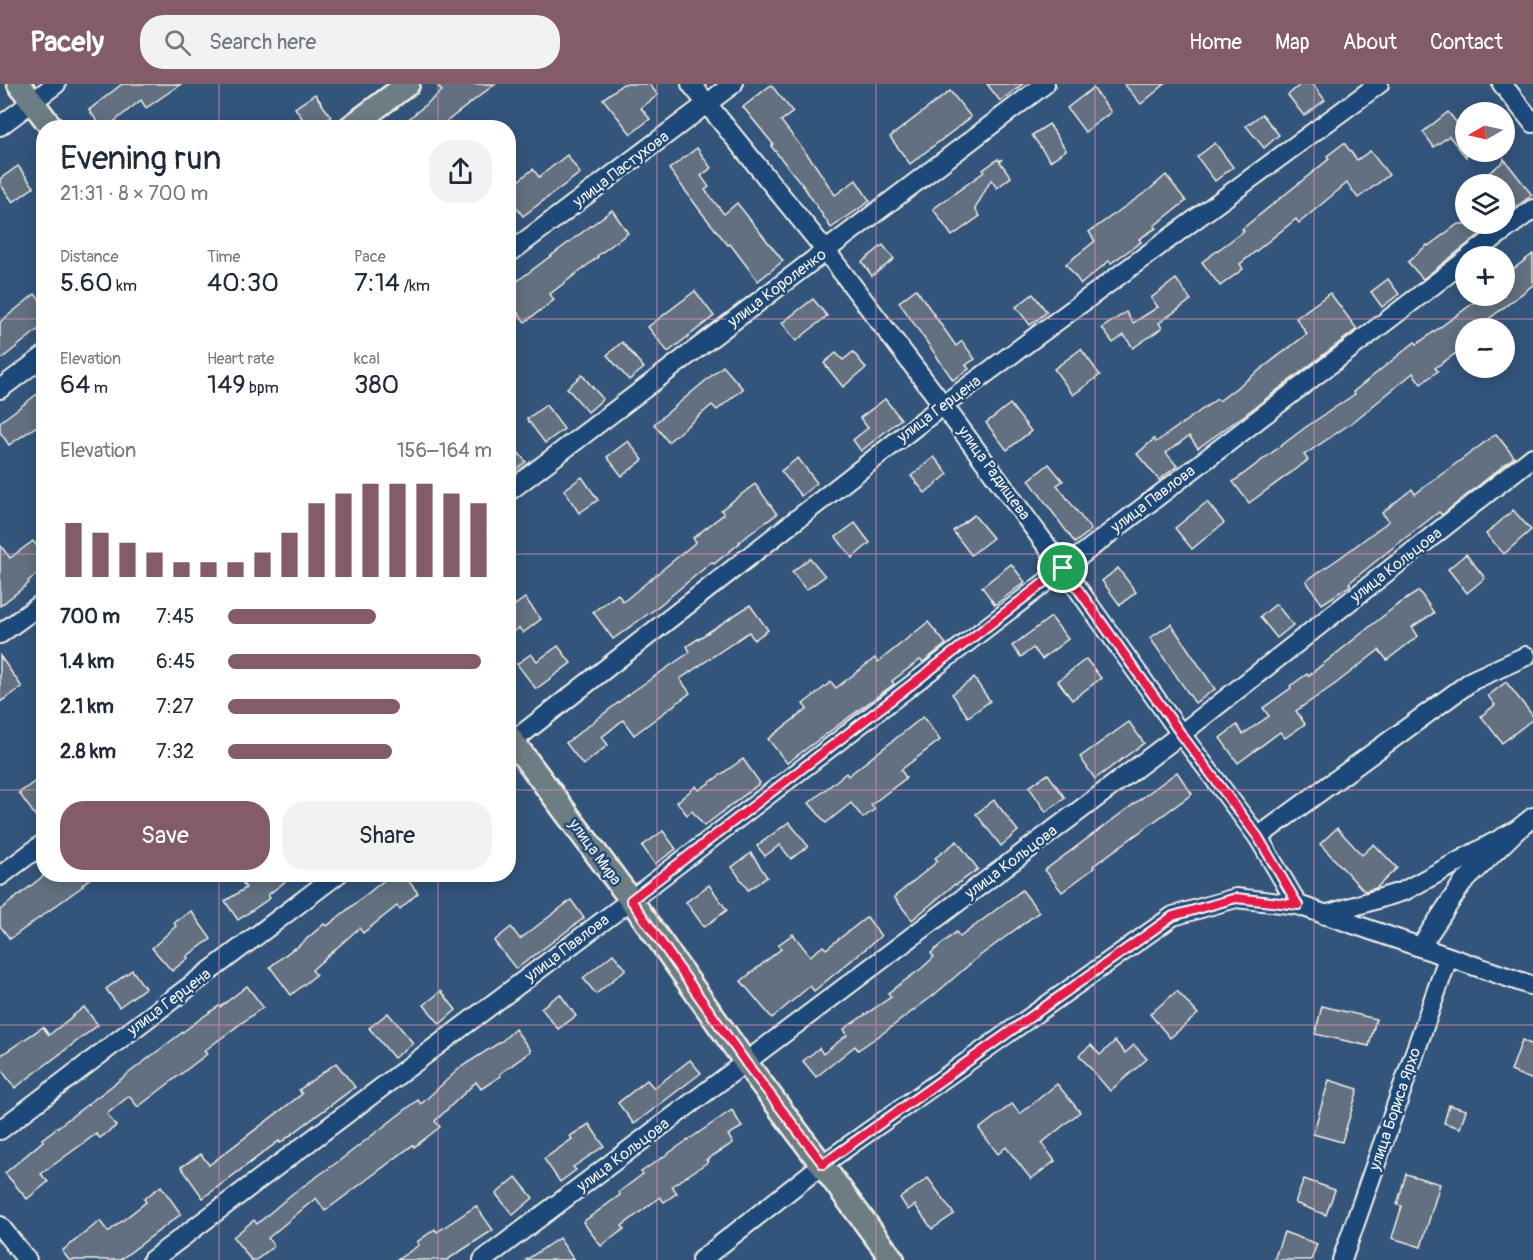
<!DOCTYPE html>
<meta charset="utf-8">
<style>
:root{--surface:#fff;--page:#f2f2f3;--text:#1f2937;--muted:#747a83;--accent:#845c67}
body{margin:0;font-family:Pangolin,sans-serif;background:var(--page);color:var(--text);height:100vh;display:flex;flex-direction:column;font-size:22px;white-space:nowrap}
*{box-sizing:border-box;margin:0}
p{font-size:20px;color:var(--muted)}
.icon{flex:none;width:33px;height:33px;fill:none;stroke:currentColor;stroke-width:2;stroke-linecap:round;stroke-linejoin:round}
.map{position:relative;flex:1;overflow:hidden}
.side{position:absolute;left:36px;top:36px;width:480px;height:762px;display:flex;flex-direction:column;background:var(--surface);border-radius:24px;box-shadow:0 3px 15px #0003}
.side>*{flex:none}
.needle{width:39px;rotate:261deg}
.controls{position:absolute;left:1455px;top:18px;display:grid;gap:12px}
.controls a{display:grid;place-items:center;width:60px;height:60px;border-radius:50%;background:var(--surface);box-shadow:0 3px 15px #0003;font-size:30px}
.pin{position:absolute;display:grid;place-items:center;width:51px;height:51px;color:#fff;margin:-26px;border:3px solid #fff;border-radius:50%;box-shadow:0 2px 6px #0007}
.round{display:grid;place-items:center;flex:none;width:63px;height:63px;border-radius:24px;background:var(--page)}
.overview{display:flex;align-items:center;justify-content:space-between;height:102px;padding:0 24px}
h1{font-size:33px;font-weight:600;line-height:45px}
.metrics{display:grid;grid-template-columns:repeat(3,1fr);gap:9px;height:102px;padding:6px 24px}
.metrics div{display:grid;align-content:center}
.metrics b{font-size:26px;font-weight:600}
.metrics small{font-size:16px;font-weight:400}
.metrics p{font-size:16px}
.chart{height:168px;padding:12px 24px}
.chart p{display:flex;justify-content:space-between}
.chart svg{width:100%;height:108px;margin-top:6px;stroke:var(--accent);stroke-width:6}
.button{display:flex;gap:12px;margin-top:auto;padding:12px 24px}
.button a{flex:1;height:69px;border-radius:24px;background:var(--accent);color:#fff;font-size:24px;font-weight:600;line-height:69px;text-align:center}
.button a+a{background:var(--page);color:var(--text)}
ul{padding:0 24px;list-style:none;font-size:20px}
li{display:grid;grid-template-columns:96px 72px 1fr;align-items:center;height:45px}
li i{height:15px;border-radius:8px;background:var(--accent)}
header{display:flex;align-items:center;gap:36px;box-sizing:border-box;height:84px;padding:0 30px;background:var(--accent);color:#fff}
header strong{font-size:28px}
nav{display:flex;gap:33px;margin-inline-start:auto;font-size:21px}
.search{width:420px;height:54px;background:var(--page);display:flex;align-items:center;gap:15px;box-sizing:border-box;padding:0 21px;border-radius:24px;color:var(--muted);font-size:22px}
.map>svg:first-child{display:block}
</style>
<header>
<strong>Pacely</strong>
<div class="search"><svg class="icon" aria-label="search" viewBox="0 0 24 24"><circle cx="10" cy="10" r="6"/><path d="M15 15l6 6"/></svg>Search here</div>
<nav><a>Home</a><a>Map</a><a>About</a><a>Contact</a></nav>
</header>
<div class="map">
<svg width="1533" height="1176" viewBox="0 0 1533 1176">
<rect width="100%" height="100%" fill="#33557c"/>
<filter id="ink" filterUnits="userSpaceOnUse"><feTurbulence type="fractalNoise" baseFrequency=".0167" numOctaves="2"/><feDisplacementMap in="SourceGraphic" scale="12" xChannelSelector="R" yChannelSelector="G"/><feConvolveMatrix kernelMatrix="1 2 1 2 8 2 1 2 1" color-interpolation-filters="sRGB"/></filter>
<g filter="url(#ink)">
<!-- building -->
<g fill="#626f81" stroke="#f4f1e8" stroke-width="1.5">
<path d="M122,0H181L146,24L141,16L106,44H102L89,26Z"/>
<path d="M436,0H495L438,44H398L442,7Z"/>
<path d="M623,0H649L658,11L641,24L650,35L631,50L603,15Z"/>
<path d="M987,0H1023L1000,17Z"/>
<path d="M1124,0H1165L1141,20Z"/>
<path d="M1301,0H1313L1325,16L1304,32L1288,11Z"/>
<path d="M771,1L793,28L781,37L813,78L835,111L856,96L870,117L831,144L804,103L771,62L773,60L743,23Z"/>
<path d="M1093,4L1111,28L1085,48L1067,24Z"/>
<path d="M950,7L971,33L910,80L890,53Z"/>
<path d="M315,10L331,33L316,44H309L295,24Z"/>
<path d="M1448,28L1466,50V73L1449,52L1434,63L1423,48Z"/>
<path d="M1262,30L1279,51L1264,64L1246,42Z"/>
<path d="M1049,40L1066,66L1050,77L1032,51Z"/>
<path d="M1215,59L1233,83L1215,97L1197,73Z"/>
<path d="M1344,59L1357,76L1370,67L1389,91L1358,114L1347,99L1299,139L1296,135L1240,180L1243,185L1220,202L1202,178L1244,147L1242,145L1329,75L1327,72Z"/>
<path d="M697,64L711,84L701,92L709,103L705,106L724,130L737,119L783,177L758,197L730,160L728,161L702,129L669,85Z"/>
<path d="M567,71L580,89L523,132L508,113V105L533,85L539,93Z"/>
<path d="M998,75L999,77L1002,75L1000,78L1011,93L997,104L991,96L975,125L980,132L952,152L933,125L984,88L983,86Z"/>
<path d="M1504,75L1532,111L1504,132V100H1475L1504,77Z"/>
<path d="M18,82L34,103L13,118L0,100V95Z"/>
<path d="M1166,91L1186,117L1154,142L1156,144L1139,155L1141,158L1111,179L1109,177L1081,200L1066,180L1095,157L1089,148L1150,105Z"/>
<path d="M612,126L628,149L597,172L598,173L550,210L554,216L525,238L508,216V204Z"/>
<path d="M1458,140H1493L1423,195L1408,178L1427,161L1428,162Z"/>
<path d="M883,161L894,175L872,192L862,178Z"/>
<path d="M1533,170V201L1477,244H1466V262L1435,284L1438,287L1421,300L1413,289L1353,338L1304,371L1308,376L1249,419L1233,398L1306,343L1355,310L1353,308L1415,258L1417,260L1483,212H1504V192Z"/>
<path d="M1176,195L1191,216L1159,239L1162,244L1133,264L1124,251L1113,259L1102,244L1126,228L1133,239L1158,223L1151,214Z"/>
<path d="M1388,195L1399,210L1382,223L1371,208Z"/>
<path d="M916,205L956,262L962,257L975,275L966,281L969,285L953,296L899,218Z"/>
<path d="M695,207L714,232L668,268L648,243Z"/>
<path d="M1330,209L1357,245L1246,330L1198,364L1189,352L1166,369L1177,382L1159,396L1137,370L1154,355L1156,358L1217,315L1219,317L1307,250L1296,234Z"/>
<path d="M35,210L44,221V241L0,276V238Z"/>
<path d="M1033,210L1047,228L1030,241L1016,223Z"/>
<path d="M813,215L827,232L796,257L782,239Z"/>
<path d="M622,258L644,284L629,296L607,271Z"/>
<path d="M1081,265L1100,291L1073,311L1054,285Z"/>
<path d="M853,268L866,284L843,303L824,279L836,269L843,276Z"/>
<path d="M723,282L743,305L717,326L712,321L668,358L654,340Z"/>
<path d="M582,291L603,315L588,328L567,304Z"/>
<path d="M44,305V337L9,361L0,348V338Z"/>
<path d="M885,315L901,335L861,367L853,356L868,344L860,334Z"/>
<path d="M1010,320L1031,347L1007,366L986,339Z"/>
<path d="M546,321L564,345L545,359L527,335Z"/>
<path d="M1496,350L1514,373L1442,431L1439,428L1386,469L1349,499L1351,501L1322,520L1306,497L1341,473L1389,437L1382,429L1412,405L1415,410Z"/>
<path d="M508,356L526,378L508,392Z"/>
<path d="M628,357L643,376L622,392L607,373Z"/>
<path d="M934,373L948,390L925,409L911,392Z"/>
<path d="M798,374L817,399L801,412L781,387Z"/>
<path d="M1049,380L1063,397L1057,401L1091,446L1075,459L1029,396Z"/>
<path d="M582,393L598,416L579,429L564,406Z"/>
<path d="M755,400L777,430L739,458L740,459L714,480L712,478L655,525L613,555L593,528L618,510L623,518L696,458L693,454L724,430L721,426Z"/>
<path d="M1207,418L1224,439L1192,465L1175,444Z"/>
<path d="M1513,426L1531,446L1504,470L1486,450Z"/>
<path d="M974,431L993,454L971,471L953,447Z"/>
<path d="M855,439L870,459L852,474L836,453Z"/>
<path d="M33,457L44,471V485L28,497L29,499L0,522V461L10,474Z"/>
<path d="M1466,470L1485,494L1467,509L1448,485Z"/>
<path d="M810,474L825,492L806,506L792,488Z"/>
<path d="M1011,480L1025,498L995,521L982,503Z"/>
<path d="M1118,484L1136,508L1120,521L1102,497Z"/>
<path d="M1419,507L1434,529L1412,543L1418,552L1387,576L1379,566L1334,601L1296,627L1305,640L1285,654L1280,648L1238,679L1220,654L1237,641L1243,650L1269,632L1263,624L1291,604L1290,602L1307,590L1308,592L1397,521Z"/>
<path d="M525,514L541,535L523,549L519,544L508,552V526Z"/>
<path d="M1276,520L1293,541L1277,554L1260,533Z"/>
<path d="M750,521L768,546L754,556L749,548L680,595L690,609L634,651L623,636L602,653L608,661L583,681L566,659L632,608L690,568L687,562Z"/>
<path d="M1051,533L1068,555L1042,575L1033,564L1021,573L1012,562Z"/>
<path d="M928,538L946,560L923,578L920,576L892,597L894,600L787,679L768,655L807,625L803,620L831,598L836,604L875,574L878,578Z"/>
<path d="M1171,540L1215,605L1195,619L1150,554Z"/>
<path d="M558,562L571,579L536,605L517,580L531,570L537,577Z"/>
<path d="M0,572L22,603L0,618Z"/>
<path d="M1086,575L1101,594L1072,616L1058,597Z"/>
<path d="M974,594L990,617L968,633L952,610Z"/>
<path d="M1506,598L1533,632V635L1502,659L1481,632L1495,621L1488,612Z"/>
<path d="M923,633L940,656L901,686L906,694L871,721L875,725L863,734L851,719L826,739L809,719L846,689L848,692Z"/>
<path d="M1129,638L1144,659L1095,695L1080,673Z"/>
<path d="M743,675L760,699L704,742L692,727L687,731L677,718L696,702L699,706Z"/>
<path d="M1177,688L1192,710L1093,782L1094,784L1062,808L1045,786Z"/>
<path d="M1048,690L1065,714L1046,728L1029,703Z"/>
<path d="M44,691V744L19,709Z"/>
<path d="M994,716L1018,747L1001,762L976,730Z"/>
<path d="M789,738L808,762L791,775L780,761L765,772L757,762Z"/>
<path d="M1337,744L1362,771L1374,760L1397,784L1376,804L1364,807L1320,760Z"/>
<path d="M663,747L676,765L655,780L642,762Z"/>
<path d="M957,757L978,785L956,801L955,800L912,836L894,813L938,777L935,774Z"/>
<path d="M751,769L767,793L748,806L732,783Z"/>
<path d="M46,790H95L82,801L83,802L10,855L0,842V826Z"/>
<path d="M237,790H295L268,811L270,814L238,836L225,817L246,804Z"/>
<path d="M392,790H403L418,809L400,825L397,822L363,849L359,844L312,886L316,891L291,911L270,883L294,864L295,865L324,840L327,842Z"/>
<path d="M709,801L727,826L704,843L686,818Z"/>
<path d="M1022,806L1039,828L977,874L934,911L886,947L858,966L855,962L816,993L803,977L819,964L823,970L847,951L844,945L891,913L888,909L922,884L934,873L931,869L956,848L960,853Z"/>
<path d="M571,816L584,834L516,885L494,857L511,843L520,855Z"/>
<path d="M191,827L211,855L187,872L188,874L172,887L152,864L176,842L174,839Z"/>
<path d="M867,833L881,852L814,907L810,902L772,934L741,897L781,865L778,861L793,850L810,872L823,862L826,865Z"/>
<path d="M613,870L626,885L596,910L583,894Z"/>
<path d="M132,886L145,904L119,923L106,905Z"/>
<path d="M247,902L263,923L204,967L207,970L138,1023L129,1012L107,1030L116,1042L100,1054L96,1050L41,1090L48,1098L27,1115L5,1089L43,1057L42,1055L200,935L219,922L220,923Z"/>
<path d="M441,907L456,926L440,940L424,921Z"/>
<path d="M1177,907L1198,930L1170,954L1150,930Z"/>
<path d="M560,910L576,932L558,945L541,924Z"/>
<path d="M1322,922L1376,935L1369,962L1315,950Z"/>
<path d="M84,923L98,941L15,1004L0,984V972L43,943L49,951Z"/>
<path d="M388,929L413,959L394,974L369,944Z"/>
<path d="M515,945L531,967L500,990L501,992L481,1005L476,998L435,1037L440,1043L414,1063L413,1061L325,1127L316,1114L268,1154L274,1162L256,1176H251L233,1153L254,1136L257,1140L292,1110L339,1077L418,1016L421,1020L461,983L502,957Z"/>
<path d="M1522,956L1533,961V996L1511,987Z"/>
<path d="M1115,957L1125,969L1134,961L1147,975L1110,1007L1079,971L1091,961L1100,971Z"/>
<path d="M690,976L701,989L634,1040L618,1019L647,996L654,1004Z"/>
<path d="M336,979L355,1003L280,1059L279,1057L203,1114L181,1083L201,1070L209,1081L302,1010L299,1006Z"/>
<path d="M1329,996L1358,1005L1342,1058L1313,1050Z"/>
<path d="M1057,1000L1080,1028L1042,1059L1055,1077L1031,1095L1006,1063L998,1070L979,1045L1012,1020L1020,1030Z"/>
<path d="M1449,1021L1466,1026L1460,1044L1444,1039Z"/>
<path d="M732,1026L742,1043L728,1051L733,1059L706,1076L708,1078L672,1102L677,1109L664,1118L660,1113L622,1142L624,1145L601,1162L583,1138L620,1111L619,1108L643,1090L641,1088Z"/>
<path d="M589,1040L604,1062L573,1083L576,1086L560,1098L544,1075L572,1055L570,1052Z"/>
<path d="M1406,1090L1440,1100L1421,1163L1392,1154L1402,1122L1397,1121Z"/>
<path d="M516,1093L533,1114L513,1131L496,1110Z"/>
<path d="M928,1094L954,1130L932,1145L915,1121L908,1126L900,1114Z"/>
<path d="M1304,1095L1335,1106L1326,1131L1295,1119Z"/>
<path d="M161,1102L181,1130L120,1176H69L62,1167L100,1137L108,1148L146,1118L144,1115Z"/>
<path d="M476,1122L493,1146L447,1176H397L419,1161L417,1158L435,1145L437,1148Z"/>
<path d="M1284,1148L1317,1160L1311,1176H1274Z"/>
<path d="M559,1154L574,1176H526Z"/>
</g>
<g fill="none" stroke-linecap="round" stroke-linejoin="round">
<!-- minor casing -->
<g stroke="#f4f1e8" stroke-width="22">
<g id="minor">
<path d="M691,0L826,167L943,321L1063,484L1181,650L1258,753L1298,821"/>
<path d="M1502,0L1533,39"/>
<path d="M0,42L56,0"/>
<path d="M508,170L733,0"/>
<path d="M1470,172L1533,125"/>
<path d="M0,305L44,272"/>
<path d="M508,408L1045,0"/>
<path d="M0,550L44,518"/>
<path d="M508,661L943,321L1379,0"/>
<path d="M1258,753L1473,596L1526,572"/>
<path d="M0,792L44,759"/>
<path d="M1325,831L1404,807L1517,746"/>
<path d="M1420,863L1462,800L1517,746L1533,733"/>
<path d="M0,1046L338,790"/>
<path d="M0,1142L27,1176"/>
<path d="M152,1176L631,816L1466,176"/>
<path d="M483,1176L1181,650L1533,373"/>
<path d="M701,1176L823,1080L1173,832L1236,814L1298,821L1533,902"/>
<path d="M1342,1176L1448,874"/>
</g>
</g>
<!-- major casing -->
<g stroke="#f4f1e8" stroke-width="27">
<g id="major">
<path d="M19,0L52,44"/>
<path d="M349,44L408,0"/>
<path d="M508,651L631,816L746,979L893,1176"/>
</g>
</g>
<!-- minor -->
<use href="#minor" stroke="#1f4a7a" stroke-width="18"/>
<!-- major -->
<use href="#major" stroke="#6c7e84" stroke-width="22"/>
</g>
</g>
<g fill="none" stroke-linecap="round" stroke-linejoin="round" filter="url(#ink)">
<!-- route casing -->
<g stroke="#fff" stroke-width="12">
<path id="route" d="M1063,484L1181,650L1258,753L1298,821L1236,814L1173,832L823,1080L746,979L631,816Z"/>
</g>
<!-- route -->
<use href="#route" stroke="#e11d48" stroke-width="8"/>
</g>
<!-- grid -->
<path fill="none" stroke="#de8fa9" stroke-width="1.5" stroke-opacity="0.55" d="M219,0V44M438,0V44M657,0V1176M876,0V1176M1095,0V1176M1314,0V1176M0,235H44M508,235H1533M0,470H44M508,470H1533M0,706H44M508,706H1533M219,790V1176M438,790V1176M0,941H1533"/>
<g text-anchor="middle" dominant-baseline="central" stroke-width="5" stroke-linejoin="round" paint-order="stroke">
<!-- street labels -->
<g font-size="16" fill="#f4f1e8" stroke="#1f4a7a">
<text transform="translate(621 85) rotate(-37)">улица Пастухова</text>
<text transform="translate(777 204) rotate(-37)">улица Короленко</text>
<text transform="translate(939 325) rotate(-37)">улица Герцена</text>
<text transform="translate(994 389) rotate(54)">улица Радищева</text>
<text transform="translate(1153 415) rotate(-37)">улица Павлова</text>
<text transform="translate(1396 481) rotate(-38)">улица Кольцова</text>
<text transform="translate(595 768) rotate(54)">улица Мира</text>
<text transform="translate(1011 778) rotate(-37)">улица Кольцова</text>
<text transform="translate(567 864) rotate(-37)">улица Павлова</text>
<text transform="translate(169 918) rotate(-37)">улица Герцена</text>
<text transform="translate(1395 1025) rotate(-71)">улица Бориса Ярхо</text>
<text transform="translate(623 1071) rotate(-37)">улица Кольцова</text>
</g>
</g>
</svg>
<div class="controls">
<a><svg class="needle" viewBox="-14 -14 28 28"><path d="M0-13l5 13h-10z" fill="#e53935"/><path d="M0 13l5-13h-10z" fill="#747a83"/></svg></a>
<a><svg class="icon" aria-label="layers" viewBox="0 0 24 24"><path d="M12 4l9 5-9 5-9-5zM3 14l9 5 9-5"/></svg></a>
<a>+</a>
<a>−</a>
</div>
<div class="pin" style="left:1063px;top:484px;background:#1e9e55"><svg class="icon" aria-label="arrive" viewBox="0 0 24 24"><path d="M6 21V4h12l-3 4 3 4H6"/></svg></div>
<section class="side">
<div class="overview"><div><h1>Evening run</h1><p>21:31 · 8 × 700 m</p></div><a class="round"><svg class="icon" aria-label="share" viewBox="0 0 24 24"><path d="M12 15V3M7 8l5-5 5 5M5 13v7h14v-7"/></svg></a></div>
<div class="metrics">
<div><p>Distance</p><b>5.60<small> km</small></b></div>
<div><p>Time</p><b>40:30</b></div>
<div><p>Pace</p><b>7:14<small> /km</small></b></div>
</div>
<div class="metrics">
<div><p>Elevation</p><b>64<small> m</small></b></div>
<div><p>Heart rate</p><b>149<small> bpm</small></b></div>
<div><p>kcal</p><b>380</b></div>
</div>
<div class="chart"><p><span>Elevation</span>156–164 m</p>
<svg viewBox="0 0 160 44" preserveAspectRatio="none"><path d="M5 44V22M15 44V26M25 44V30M35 44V34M45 44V38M55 44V38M65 44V38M75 44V34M85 44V26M95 44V14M105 44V10M115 44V6M125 44V6M135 44V6M145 44V10M155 44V14"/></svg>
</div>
<ul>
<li><b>700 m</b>7:45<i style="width:56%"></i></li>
<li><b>1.4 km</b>6:45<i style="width:96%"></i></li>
<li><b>2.1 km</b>7:27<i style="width:65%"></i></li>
<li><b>2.8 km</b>7:32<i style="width:62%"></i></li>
</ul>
<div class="button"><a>Save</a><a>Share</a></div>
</section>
</div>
